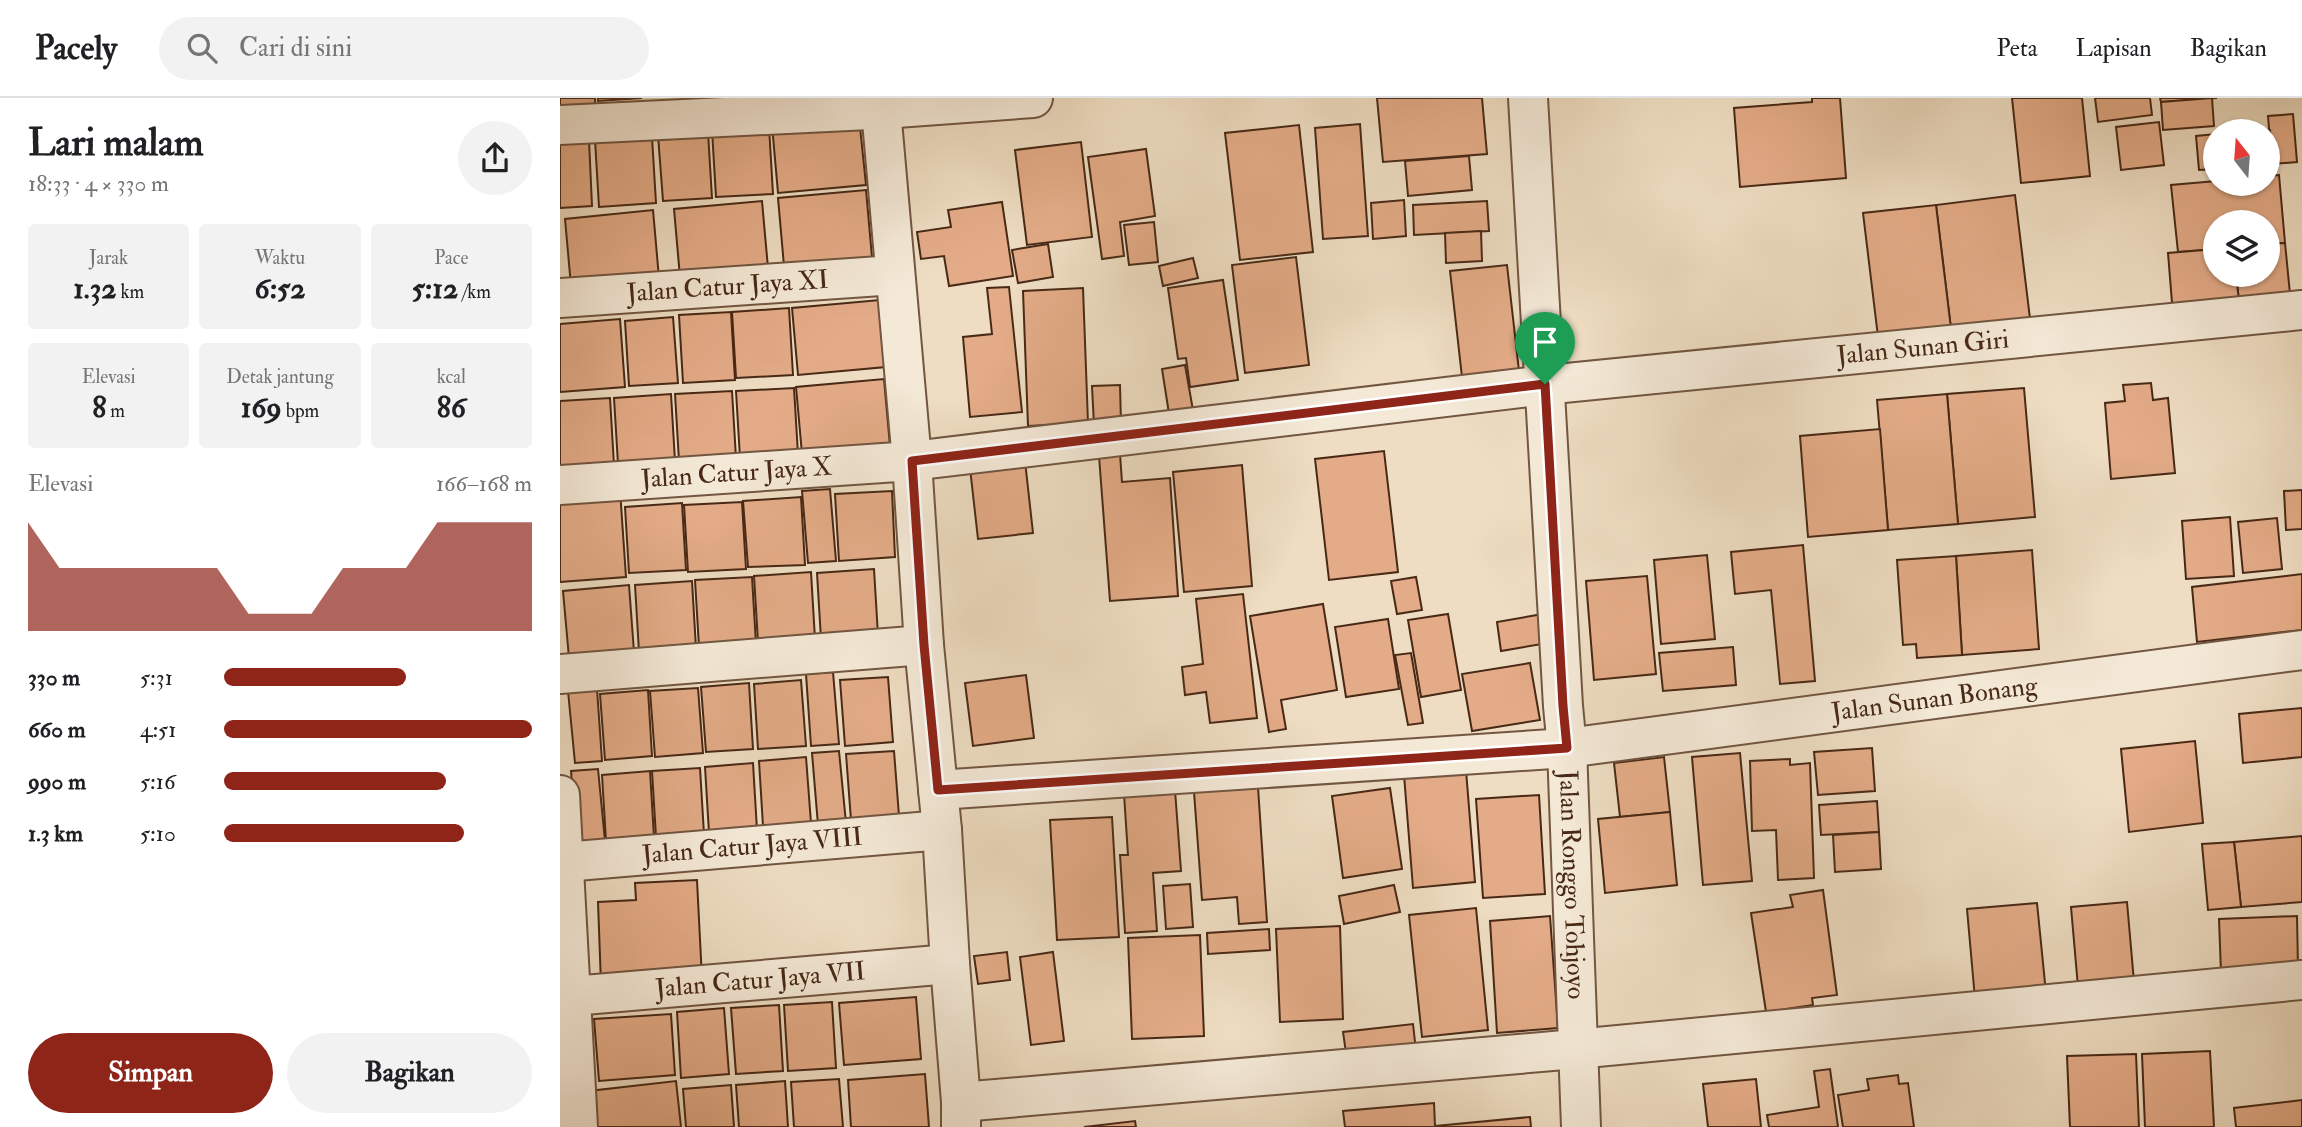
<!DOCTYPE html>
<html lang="id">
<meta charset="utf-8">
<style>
:root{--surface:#fff;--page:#f2f2f2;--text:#202124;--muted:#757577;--line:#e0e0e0;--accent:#8f2418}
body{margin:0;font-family:"IM FELL Double Pica",serif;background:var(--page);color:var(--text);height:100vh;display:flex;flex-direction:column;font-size:26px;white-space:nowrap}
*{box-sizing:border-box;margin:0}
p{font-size:23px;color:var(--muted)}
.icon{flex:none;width:38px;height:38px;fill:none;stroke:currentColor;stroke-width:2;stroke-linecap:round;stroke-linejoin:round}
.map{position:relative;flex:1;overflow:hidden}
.details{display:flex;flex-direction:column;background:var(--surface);width:560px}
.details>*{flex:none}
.needle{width:46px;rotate:343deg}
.buttons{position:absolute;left:1643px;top:21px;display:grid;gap:14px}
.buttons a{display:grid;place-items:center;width:77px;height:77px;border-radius:50%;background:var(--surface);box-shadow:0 2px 5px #0004;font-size:35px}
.pin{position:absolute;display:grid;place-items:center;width:60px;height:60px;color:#fff;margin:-72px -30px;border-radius:50% 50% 50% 0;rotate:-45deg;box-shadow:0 0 7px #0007}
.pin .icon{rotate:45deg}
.round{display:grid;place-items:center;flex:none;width:74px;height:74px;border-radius:37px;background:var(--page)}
.overview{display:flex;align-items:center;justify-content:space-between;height:119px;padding:0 28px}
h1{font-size:38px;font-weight:700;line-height:52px}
.stats{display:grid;grid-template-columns:repeat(3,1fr);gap:10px;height:119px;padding:7px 28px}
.stats div{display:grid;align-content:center;border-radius:7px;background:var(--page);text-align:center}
.stats b{font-size:30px;font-weight:700}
.stats small{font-size:19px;font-weight:400}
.stats p{font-size:19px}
.chart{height:196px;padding:14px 28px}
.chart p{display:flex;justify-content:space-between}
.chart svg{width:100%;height:126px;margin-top:7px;fill:var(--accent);opacity:.7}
.action{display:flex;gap:14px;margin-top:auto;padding:14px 28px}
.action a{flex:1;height:80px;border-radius:42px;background:var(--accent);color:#fff;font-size:28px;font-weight:700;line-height:80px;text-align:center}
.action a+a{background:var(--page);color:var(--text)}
ul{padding:0 28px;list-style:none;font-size:23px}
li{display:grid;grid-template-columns:112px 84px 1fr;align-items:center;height:52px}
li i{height:18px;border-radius:9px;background:var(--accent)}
header{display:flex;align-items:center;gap:42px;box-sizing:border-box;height:98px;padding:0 35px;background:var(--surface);border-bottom:2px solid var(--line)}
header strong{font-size:33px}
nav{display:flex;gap:38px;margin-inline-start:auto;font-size:24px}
.search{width:490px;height:63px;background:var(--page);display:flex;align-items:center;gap:18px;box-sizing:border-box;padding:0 24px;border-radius:38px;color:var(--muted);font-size:26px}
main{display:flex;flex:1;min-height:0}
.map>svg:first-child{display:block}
</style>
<header>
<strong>Pacely</strong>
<div class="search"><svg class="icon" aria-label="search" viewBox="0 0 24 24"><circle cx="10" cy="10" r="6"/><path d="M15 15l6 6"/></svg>Cari di sini</div>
<nav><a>Peta</a><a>Lapisan</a><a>Bagikan</a></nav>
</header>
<main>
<section class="details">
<div class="overview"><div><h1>Lari malam</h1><p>18:33 · 4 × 330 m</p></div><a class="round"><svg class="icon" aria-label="share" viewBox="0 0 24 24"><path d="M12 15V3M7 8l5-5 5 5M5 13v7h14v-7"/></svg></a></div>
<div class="stats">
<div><p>Jarak</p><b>1.32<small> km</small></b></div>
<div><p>Waktu</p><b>6:52</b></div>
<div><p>Pace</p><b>5:12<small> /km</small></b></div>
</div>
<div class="stats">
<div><p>Elevasi</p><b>8<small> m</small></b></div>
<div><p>Detak jantung</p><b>169<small> bpm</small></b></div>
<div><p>kcal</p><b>86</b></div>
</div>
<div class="chart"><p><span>Elevasi</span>166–168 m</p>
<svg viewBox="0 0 160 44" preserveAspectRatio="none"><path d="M0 44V6L10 22L20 22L30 22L40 22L50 22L60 22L70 38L80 38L90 38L100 22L110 22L120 22L130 6L140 6L150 6L160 6V44z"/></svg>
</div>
<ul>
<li><b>330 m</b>5:31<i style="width:59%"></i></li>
<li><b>660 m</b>4:51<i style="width:100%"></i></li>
<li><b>990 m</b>5:16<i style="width:72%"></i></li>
<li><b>1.3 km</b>5:10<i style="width:78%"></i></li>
</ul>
<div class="action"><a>Simpan</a><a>Bagikan</a></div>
</section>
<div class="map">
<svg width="1742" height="1029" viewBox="0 0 1742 1029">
<rect width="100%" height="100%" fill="#eeddc2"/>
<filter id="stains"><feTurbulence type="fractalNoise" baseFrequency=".00286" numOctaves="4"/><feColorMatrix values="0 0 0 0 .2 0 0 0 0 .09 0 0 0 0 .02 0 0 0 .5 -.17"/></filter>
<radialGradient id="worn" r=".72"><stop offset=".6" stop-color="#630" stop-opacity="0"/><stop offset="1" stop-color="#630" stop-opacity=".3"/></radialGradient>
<!-- building -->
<g fill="#e3ab87" stroke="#482916" stroke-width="2">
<path d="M0,0H35V6L0,8Z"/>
<path d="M38,0H82L38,3Z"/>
<path d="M817,0H922L927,56L823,64Z"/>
<path d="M1252,0H1280L1286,80L1180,89L1174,10L1252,4Z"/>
<path d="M1452,0H1522L1530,78L1461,85Z"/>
<path d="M1535,0H1590L1592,17L1538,24Z"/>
<path d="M1600,0H1657L1601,4Z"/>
<path d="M1652,0L1654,28L1603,32L1601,4Z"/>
<path d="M1733,16L1737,64L1712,66L1708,18Z"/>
<path d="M299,19L306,87L218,95L212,27Z"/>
<path d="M1599,24L1604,67L1561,72L1556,29Z"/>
<path d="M800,26L808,138L763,141L755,30Z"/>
<path d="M739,27L753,154L680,162L665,35Z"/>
<path d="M209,29L213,96L156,99L152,32Z"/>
<path d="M1710,32L1712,66L1708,67V33H1691Z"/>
<path d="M148,34L152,100L103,103L98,37Z"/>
<path d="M1656,36V71L1639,72L1636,38Z"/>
<path d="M92,39L96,105L39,109L35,42Z"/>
<path d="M29,42L32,108L0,110V43Z"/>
<path d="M521,44L532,139L467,147L455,52Z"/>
<path d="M586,51L595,118L560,124L564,158L542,161L528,59Z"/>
<path d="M909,58L912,92L848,98L845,63Z"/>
<path d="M1719,77L1725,145L1708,146V124H1656V151L1618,154L1611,87L1656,83V86H1708V78Z"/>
<path d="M306,92L312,159L224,168L218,100Z"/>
<path d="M1455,97L1471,229L1392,239L1376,107Z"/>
<path d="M844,102L846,138L813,141L811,105Z"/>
<path d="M202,103L208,170L120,179L114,111Z"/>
<path d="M927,103L929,133L854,137L853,107Z"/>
<path d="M442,104L453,178L389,188L384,158L361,161L357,134L391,129L388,112Z"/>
<path d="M1376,107L1392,239L1319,247L1303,115Z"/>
<path d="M93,112L99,180L11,188L5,121Z"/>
<path d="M594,124L598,164L569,167L564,127Z"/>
<path d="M921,133L922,163L886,165L885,135Z"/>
<path d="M1725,145L1731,206L1680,211L1676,177H1708V146Z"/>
<path d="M488,146L493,179L458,185L452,152Z"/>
<path d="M1656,151V177H1676L1680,211L1613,217L1608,155Z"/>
<path d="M736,159L749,267L685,275L672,167Z"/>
<path d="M633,160L638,180L603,188L599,168Z"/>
<path d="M947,167L959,273L902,279L890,173Z"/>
<path d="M663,182L678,282L630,289L626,260L618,261L608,190Z"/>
<path d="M449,189L462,314L410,319L403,239L432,236L427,190Z"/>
<path d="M523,190L528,325L468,328L463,193Z"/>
<path d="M320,202L326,269L238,277L232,210Z"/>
<path d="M229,210L233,277L176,280L172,214Z"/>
<path d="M171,214L175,282L123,285L119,217Z"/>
<path d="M113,219L118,285L69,288L65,223Z"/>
<path d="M60,221L65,289L0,294V226Z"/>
<path d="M625,267L634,318L610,322L602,271Z"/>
<path d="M324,281L330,348L242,356L236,289Z"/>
<path d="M1591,285L1593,302L1608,300L1615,375L1551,381L1545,305L1565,303L1563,287Z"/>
<path d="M560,287L561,326L534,327L532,288Z"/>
<path d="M234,290L238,356L180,360L176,293Z"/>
<path d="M1464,290L1475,419L1398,426L1387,296Z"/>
<path d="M172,293L176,360L119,363L115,296Z"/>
<path d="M111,296L115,363L58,366L54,300Z"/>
<path d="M1387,296L1398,426L1328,432L1317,302Z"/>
<path d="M50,300L54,367L0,370V303Z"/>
<path d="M1320,331L1328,432L1248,439L1240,338Z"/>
<path d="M824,353L838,474L769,482L755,361Z"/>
<path d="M560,356L562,384L610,380L618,498L550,503L539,358Z"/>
<path d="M465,363L473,435L418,441L410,370Z"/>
<path d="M682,367L692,488L624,494L613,374Z"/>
<path d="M270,391L276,463L248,465L242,393Z"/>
<path d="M60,392L66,479L0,484V396Z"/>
<path d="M1742,392V431L1726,432L1724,393Z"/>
<path d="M332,393L335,459L279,463L275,396Z"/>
<path d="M241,399L245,467L188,469L183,403Z"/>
<path d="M182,404L186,471L128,474L124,407Z"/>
<path d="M122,405L126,472L69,475L65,409Z"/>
<path d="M1670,419L1674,478L1626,481L1622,423Z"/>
<path d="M1717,420L1722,471L1683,475L1678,424Z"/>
<path d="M1243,447L1255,583L1220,586L1211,492L1175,496L1171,454Z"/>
<path d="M1472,452L1479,551L1402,557L1396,458Z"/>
<path d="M1147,457L1155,541L1101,546L1094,462Z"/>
<path d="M1396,458L1402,557L1357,560L1356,546L1343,547L1337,462Z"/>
<path d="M314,471L318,537L261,541L257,475Z"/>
<path d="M251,474L255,541L198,544L194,478Z"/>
<path d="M1742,476V532L1637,544L1632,489Z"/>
<path d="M1087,478L1096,576L1034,582L1026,483Z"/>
<path d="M192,479L196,546L139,549L135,482Z"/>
<path d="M856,479L862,512L837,516L831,483Z"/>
<path d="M132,483L136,550L79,554L75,487Z"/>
<path d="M69,487L74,554L9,560L3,493Z"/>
<path d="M683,496L697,620L650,625L646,594L625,597L622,569L643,566L636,501Z"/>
<path d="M763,506L777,592L721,602L726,631L709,634L690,518Z"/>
<path d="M888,516L901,592L861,599L848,522Z"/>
<path d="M983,516L988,545L941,553L937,524Z"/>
<path d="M828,521L839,591L786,599L775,529Z"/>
<path d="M1173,549L1176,587L1103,593L1099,555Z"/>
<path d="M851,555L863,625L848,627L835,557Z"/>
<path d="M970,565L980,622L912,633L902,576Z"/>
<path d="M273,574L279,646L251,648L246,576Z"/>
<path d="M466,577L474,640L413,648L405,585Z"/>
<path d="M328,579L333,644L285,648L280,582Z"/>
<path d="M241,582L246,648L198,651L194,586Z"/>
<path d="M189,585L193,651L146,654L141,589Z"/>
<path d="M138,590L143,655L95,659L90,593Z"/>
<path d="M37,591L42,663L15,665L8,593Z"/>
<path d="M88,592L92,658L45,662L40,596Z"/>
<path d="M1742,610V659L1683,665L1679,616Z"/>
<path d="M1635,643L1643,725L1569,734L1561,651Z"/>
<path d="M1312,650L1315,693L1258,697L1254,654Z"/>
<path d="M279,653L286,725L258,727L252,655Z"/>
<path d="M334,653L339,718L291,722L286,656Z"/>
<path d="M1180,655L1192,783L1143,787L1132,659Z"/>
<path d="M246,659L251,725L203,728L199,663Z"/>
<path d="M1104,659L1110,714L1060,719L1054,665Z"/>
<path d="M1230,661V667L1250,665L1254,780L1218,782L1216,732L1192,733L1190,663Z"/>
<path d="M193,665L197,732L149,735L145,669Z"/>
<path d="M140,670L144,736L96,739L92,673Z"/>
<path d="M38,671L45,743L17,745L11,673Z"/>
<path d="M906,672L915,784L853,790L844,677Z"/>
<path d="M90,673L94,739L46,743L42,677Z"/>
<path d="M698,689L707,824L679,826L677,799L642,802L634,694Z"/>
<path d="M830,690L842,771L783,780L772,698Z"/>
<path d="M615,692L621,773L593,775L597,833L565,835L560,757H568L564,696Z"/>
<path d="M979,697L985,796L923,800L916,701Z"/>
<path d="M1317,703L1319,734L1261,737L1259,707Z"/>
<path d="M1110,714L1117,787L1045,795L1038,721Z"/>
<path d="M552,719L559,839L497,842L490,722Z"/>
<path d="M1319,734L1321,771L1275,774L1273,737Z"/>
<path d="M1742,738V804L1681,809L1674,744Z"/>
<path d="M1674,744L1681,809L1648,812L1642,746Z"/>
<path d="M137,782L142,881L41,886L38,804L76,802L75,785Z"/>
<path d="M630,786L633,829L606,831L603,788Z"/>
<path d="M834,787L840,814L784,826L779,798Z"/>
<path d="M1263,792L1277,897L1252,900L1253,907L1206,914L1191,815L1233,809L1230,797Z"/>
<path d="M1567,804L1574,884L1518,889L1511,809Z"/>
<path d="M1477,805L1486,895L1415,901L1407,811Z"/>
<path d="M916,810L928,932L862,939L849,817Z"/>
<path d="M990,818L998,930L937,935L930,823Z"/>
<path d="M1737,818L1738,871L1661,874L1659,821Z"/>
<path d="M780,828L783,921L720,924L716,831Z"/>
<path d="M709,831L710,852L648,856L647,835Z"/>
<path d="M640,837L644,938L572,941L568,840Z"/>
<path d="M447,854L450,882L418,886L414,858Z"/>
<path d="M493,854L504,943L471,947L460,859Z"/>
<path d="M356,899L361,961L284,967L279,905Z"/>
<path d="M272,904L276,970L228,973L224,907Z"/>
<path d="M219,907L223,973L176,976L171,910Z"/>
<path d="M164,910L169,976L121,980L117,914Z"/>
<path d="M111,916L115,977L39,983L34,921Z"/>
<path d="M853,926L856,953L787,962L783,934Z"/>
<path d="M1650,953L1654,1029H1585L1582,956Z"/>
<path d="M1576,956L1579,1029H1510L1507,958Z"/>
<path d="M1270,971L1278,1029H1209L1207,1017L1259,1009L1254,973Z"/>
<path d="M365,976L369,1029H291L288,982Z"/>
<path d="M1338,977L1339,986L1348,985L1354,1029H1283L1278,997L1309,992L1307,981Z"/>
<path d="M279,981L283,1029H234L231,984Z"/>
<path d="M1196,981L1201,1029H1148L1143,986Z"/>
<path d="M116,983L121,1029H33L29,993Z"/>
<path d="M225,983L228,1029H179L176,987Z"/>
<path d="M171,987L174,1029H126L123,991Z"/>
<path d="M1742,1002V1029H1676L1674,1010Z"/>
<path d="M874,1005L875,1028L970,1019L971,1029H785L783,1013Z"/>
<path d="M575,1023L576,1029H524Z"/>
</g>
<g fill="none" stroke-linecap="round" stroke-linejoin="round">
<!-- minor casing -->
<g stroke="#725641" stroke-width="42">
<g id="minor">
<path d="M320,0L352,363L364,547L382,732L390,866L401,1004V1029"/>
<path id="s1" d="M968,0L1003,608L1007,650L1021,1029"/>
<path d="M0,27L309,12L473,0"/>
<path id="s2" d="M0,200L335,177"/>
<path id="s3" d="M0,387L352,363L985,287L1742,212"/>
<path d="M0,576L364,547"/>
<path id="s4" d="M378,692L1007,650L1742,552"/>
<path d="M0,697L18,1029"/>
<path id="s5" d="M4,764L382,732"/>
<path id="s6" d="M12,898L390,866"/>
<path d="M401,1004L1016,951L1742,882"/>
</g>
</g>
<!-- minor -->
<use href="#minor" stroke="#f4e9d7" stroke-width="38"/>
</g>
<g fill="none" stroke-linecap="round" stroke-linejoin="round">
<!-- route casing -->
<g stroke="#fff" stroke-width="14">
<path id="route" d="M985,286L1003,608L1007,650L378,692L364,547L352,363Z"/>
</g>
<!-- route -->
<use href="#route" stroke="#8f2418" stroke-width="9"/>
</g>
<g text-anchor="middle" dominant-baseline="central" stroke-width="5" stroke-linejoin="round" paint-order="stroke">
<!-- street labels -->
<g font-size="26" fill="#482916" stroke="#f4e9d7">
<text stroke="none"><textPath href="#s2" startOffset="168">Jalan Catur Jaya XI</textPath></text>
<text stroke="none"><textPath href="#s3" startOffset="1370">Jalan Sunan Giri</textPath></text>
<text stroke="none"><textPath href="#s3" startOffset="177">Jalan Catur Jaya X</textPath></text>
<text stroke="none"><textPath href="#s4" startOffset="1001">Jalan Sunan Bonang</textPath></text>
<text stroke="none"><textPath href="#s5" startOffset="189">Jalan Catur Jaya VIII</textPath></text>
<text stroke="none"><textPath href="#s1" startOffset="788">Jalan Ronggo Tohjoyo</textPath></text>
<text stroke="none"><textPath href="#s6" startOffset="189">Jalan Catur Jaya VII</textPath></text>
</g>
</g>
<rect width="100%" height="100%" filter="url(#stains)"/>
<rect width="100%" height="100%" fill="url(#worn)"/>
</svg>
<div class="buttons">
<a><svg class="needle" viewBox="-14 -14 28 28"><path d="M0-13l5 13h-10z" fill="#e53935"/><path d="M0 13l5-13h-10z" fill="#757577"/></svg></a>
<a><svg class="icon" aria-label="layers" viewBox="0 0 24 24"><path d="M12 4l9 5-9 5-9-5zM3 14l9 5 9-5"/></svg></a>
</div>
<div class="pin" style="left:985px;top:286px;background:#1e9e55"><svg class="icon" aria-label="arrive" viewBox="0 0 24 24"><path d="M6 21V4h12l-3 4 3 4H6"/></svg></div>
</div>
</main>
